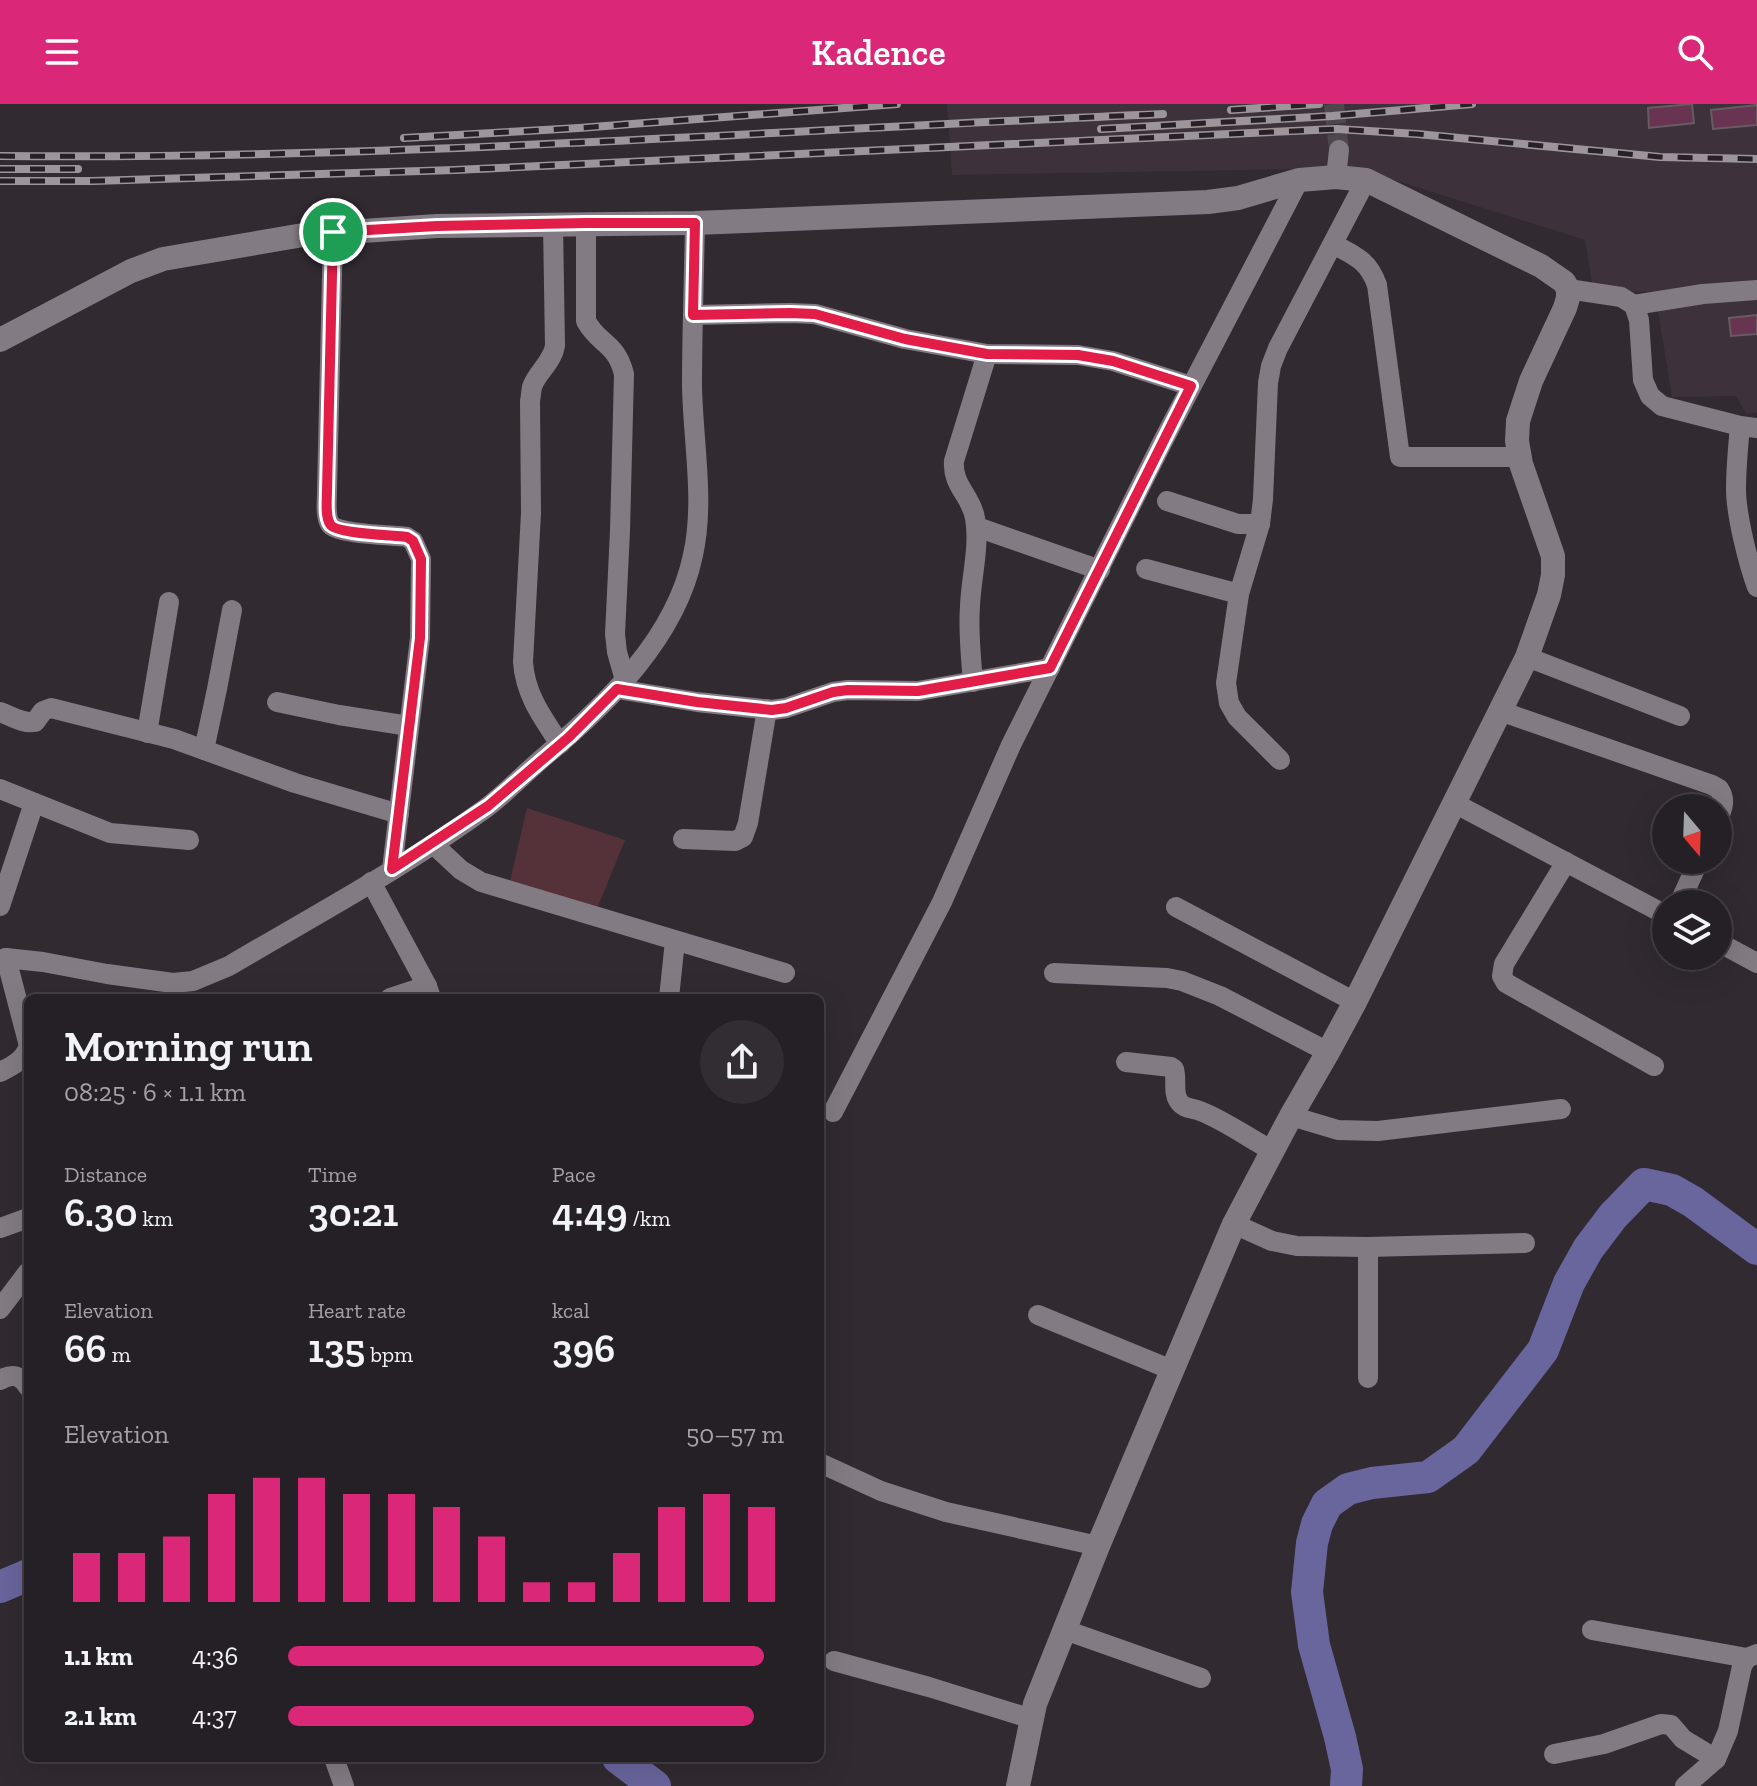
<!DOCTYPE html>
<meta charset="utf-8">
<style>
:root{--surface:#252025;--page:#312d32;--text:#f1f3f6;--muted:#a3a3a7;--line:#423e42;--accent:#db2777}
body{margin:0;font-family:"Zilla Slab",serif;background:var(--page);color:var(--text);height:100vh;display:flex;flex-direction:column;font-size:30px;white-space:nowrap}
*{box-sizing:border-box;margin:0}
p{font-size:26px;color:var(--muted)}
.icon{flex:none;width:44px;height:44px;fill:none;stroke:currentColor;stroke-width:2;stroke-linecap:round;stroke-linejoin:round}
.map{position:relative;flex:1;overflow:hidden}
.drawer{position:absolute;left:24px;top:890px;width:800px;height:768px;display:flex;flex-direction:column;background:var(--surface);border-radius:12px;box-shadow:0 8px 32px #0002,0 0 0 2px var(--line)}
.drawer>*{flex:none}
.needle{width:52px;rotate:161deg}
.buttons{position:absolute;left:1652px;top:690px;display:grid;gap:16px}
.buttons a{display:grid;place-items:center;width:80px;height:80px;border-radius:50%;background:var(--surface);box-shadow:0 8px 32px #0002,0 0 0 2px var(--line);font-size:40px}
.pin{position:absolute;display:grid;place-items:center;width:68px;height:68px;color:#fff;margin:-34px;border:4px solid #fff;border-radius:50%;box-shadow:0 2px 8px #0007}
.round{display:grid;place-items:center;flex:none;width:84px;height:84px;border-radius:42px;background:var(--page)}
.summary{display:flex;align-items:center;justify-content:space-between;height:136px;padding:0 40px}
h1{font-size:44px;font-weight:600;line-height:60px}
.metrics{display:grid;grid-template-columns:repeat(3,1fr);gap:12px;height:136px;padding:8px 40px}
.metrics div{display:grid;align-content:center}
.metrics b{font-size:40px;font-weight:600}
.metrics small{font-size:22px;font-weight:400}
.metrics p{font-size:22px}
.chart{height:224px;padding:16px 40px}
.chart p{display:flex;justify-content:space-between}
.chart svg{width:100%;height:144px;margin-top:8px;stroke:var(--accent);stroke-width:6}
ul{padding:0 40px;list-style:none;font-size:26px}
li{display:grid;grid-template-columns:128px 96px 1fr;align-items:center;height:60px}
li i{height:20px;border-radius:10px;background:var(--accent)}
header{display:flex;justify-content:space-between;align-items:center;height:104px;padding:0 40px;background:var(--accent);color:#fff;font-size:36px;font-weight:600}
.map>svg:first-child{display:block}
</style>
<header><svg class="icon" aria-label="menu" viewBox="0 0 24 24"><path d="M4 6h16M4 12h16M4 18h16"/></svg>Kadence<svg class="icon" aria-label="search" viewBox="0 0 24 24"><circle cx="10" cy="10" r="6"/><path d="M15 15l6 6"/></svg></header>
<div class="map">
<svg width="1757" height="1682" viewBox="0 0 1757 1682">
<rect width="100%" height="100%" fill="#312a31"/>
<!-- built -->
<path fill="#3d313c" d="M947,0H1757V309L1746,310L1736,292L1672,293L1655,189L1593,184L1585,136L1356,64L952,71Z"/>
<!-- green -->
<path fill="#553139" d="M527,704L625,736L597,805L510,777Z"/>
<g fill="none" stroke-linecap="round" stroke-linejoin="round">
<!-- river -->
<g stroke="#69659d" stroke-width="32">
<path d="M0,1483L28,1471"/>
<path d="M618,1654L655,1682"/>
<path d="M1346,1682L1347,1665L1340,1633L1314,1541L1307,1488L1312,1439L1317,1420L1327,1400L1348,1385L1372,1379L1428,1373L1466,1346L1543,1246L1569,1179L1588,1145L1613,1112L1644,1080L1672,1086L1693,1098L1757,1145"/>
</g>
</g>
<!-- building -->
<g fill="#693352" stroke="#675c61" stroke-width="2">
<path d="M1692,0L1694,19L1649,24L1648,4Z"/>
<path d="M1757,1V21L1713,25L1711,6Z"/>
<path d="M1757,211V230L1731,232L1729,214Z"/>
</g>
<g fill="none" stroke-linecap="round" stroke-linejoin="round">
<!-- minor-tunnel -->
<path stroke="#4e484e" stroke-width="20" stroke-dasharray="20 10" stroke-linecap="butt" d="M1334,0L1339,46"/>
<!-- minor -->
<g stroke="#837b83" stroke-width="20">
<path d="M1336,73L1339,46"/>
<path d="M586,119V217C599,241 616,238 624,270L620,427L615,530L617,548L625,576"/>
<path d="M553,120L555,242C552,259 537,268 532,283C531,288 531,292 530,297L531,409L523,558C525,590 542,613 560,640"/>
<path d="M333,128L327,387C327,396 325,412 330,420C335,430 393,431 407,433L413,437L421,455L420,534L392,765"/>
<path d="M1333,140C1355,152 1368,156 1377,181L1400,353H1520"/>
<path d="M1568,185L1621,193L1634,201L1639,216L1643,276L1650,292L1662,302L1740,322L1757,324"/>
<path d="M1634,201L1703,190L1757,186"/>
<path d="M693,211L790,209L815,210L905,235L987,250L1078,251L1113,257L1191,282"/>
<path d="M1740,322C1738,343 1736,364 1736,385C1736,410 1748,459 1757,483"/>
<path d="M1167,397L1238,420H1260"/>
<path d="M977,423L1100,466"/>
<path d="M1146,465L1239,490"/>
<path d="M1527,553L1680,612"/>
<path d="M973,578C971,553 968,528 970,502C971,474 980,443 975,414C971,391 952,382 954,357L987,250"/>
<path d="M617,585L697,598L772,606L786,604L833,588L848,586L918,587L1050,564"/>
<path d="M277,598L339,611L409,622"/>
<path d="M1500,607L1712,681L1719,685C1726,695 1723,704 1718,715"/>
<path d="M0,608C11,612 23,620 35,618L43,607L51,604L174,635L295,679L399,710"/>
<path d="M147,629L169,498"/>
<path d="M204,646L217,585L232,506"/>
<path d="M1280,656L1237,613L1229,599L1226,579L1239,490L1260,420L1263,395L1268,279L1271,262L1278,244L1366,76"/>
<path d="M0,685L110,729L189,736"/>
<path d="M1454,699L1666,811"/>
<path d="M683,735L735,737L743,733L748,719L767,605"/>
<path d="M433,740L461,766L481,778L785,869"/>
<path d="M1566,758L1504,860L1502,872L1506,879L1654,962"/>
<path d="M371,778L427,882L431,894"/>
<path d="M1679,800L1699,756"/>
<path d="M0,802L34,699"/>
<path d="M1176,803L1355,898"/>
<path d="M1718,838L1757,859"/>
<path d="M6,854L28,938"/>
<path d="M0,856L6,854L43,858L107,870L173,879L193,877L229,862C315,811 405,763 486,704C507,688 525,669 545,652C607,600 676,534 693,451C705,397 693,338 692,282C692,228 694,173 695,119"/>
<path d="M1054,869L1167,874L1182,877L1220,892L1328,948"/>
<path d="M390,894L427,882"/>
<path d="M669,894L675,837"/>
<path d="M1126,958L1171,963L1174,965C1177,975 1173,988 1178,996C1183,1005 1192,1004 1200,1007C1224,1016 1250,1035 1273,1047"/>
<path d="M0,968C12,962 23,957 28,944"/>
<path d="M833,1008L942,798L1011,641L1163,337L1299,76"/>
<path d="M1291,1012L1338,1026L1378,1027L1561,1005"/>
<path d="M1234,1120L1272,1137L1297,1142L1368,1143L1525,1139"/>
<path d="M0,1124L28,1114"/>
<path d="M1368,1143V1274"/>
<path d="M0,1205L28,1168"/>
<path d="M1038,1211L1172,1266"/>
<path d="M0,1276C12,1269 21,1271 28,1283"/>
<path d="M820,1359L881,1387L946,1408L1098,1442"/>
<path d="M1065,1526L1201,1574"/>
<path d="M1592,1526L1747,1554"/>
<path d="M834,1557L929,1583L1032,1615"/>
<path d="M1554,1650L1604,1640L1661,1620L1671,1621L1683,1635L1716,1655"/>
<path d="M334,1654L344,1682"/>
<path d="M1685,1682L1716,1655L1728,1627L1742,1562L1747,1554L1757,1550"/>
</g>
<!-- tertiary -->
<path stroke="#837b83" stroke-width="24" d="M0,236L131,167L163,155L303,131L437,122L695,119L1208,98L1238,94L1299,76L1336,73L1366,76L1541,162L1564,178L1568,185V194L1565,204L1531,277L1518,317L1517,337L1521,360L1553,452V471L1549,491L1527,553L1355,898L1328,948L1291,1012L1234,1120L1098,1442L1035,1600L1018,1682"/>
<!-- rail casing -->
<g stroke="#9c969c" stroke-width="8">
<g id="rail">
<path d="M1231,6L1319,0"/>
<path d="M1101,25L1332,12L1472,0"/>
<path d="M404,34L579,24L897,0"/>
<path d="M0,52C388,56 776,26 1163,10"/>
<path d="M0,65H78"/>
<path d="M0,77H93L455,66L1337,25L1417,30L1660,53L1757,55"/>
</g>
</g>
<!-- rail -->
<use href="#rail" stroke="#272027" stroke-width="5" stroke-dasharray="15" stroke-linecap="butt"/>
</g>
<g fill="none" stroke-linecap="round" stroke-linejoin="round">
<!-- route casing -->
<g stroke="#fff" stroke-width="16">
<path id="route" d="M586,119H695L693,211L790,209L815,210L905,235L987,250L1078,251L1113,257L1191,282L1050,564L918,587L848,586L833,588L786,604L772,606L697,598L617,585L569,633L488,702L392,765L420,534L421,455L413,437L407,433C393,431 335,430 330,420C325,412 327,396 327,387L333,128L437,122Z"/>
</g>
<!-- route -->
<use href="#route" stroke="#e11d48" stroke-width="10"/>
</g>
</svg>
<div class="buttons">
<a><svg class="needle" viewBox="-14 -14 28 28"><path d="M0-13l5 13h-10z" fill="#e53935"/><path d="M0 13l5-13h-10z" fill="#a3a3a7"/></svg></a>
<a><svg class="icon" aria-label="layers" viewBox="0 0 24 24"><path d="M12 4l9 5-9 5-9-5zM3 14l9 5 9-5"/></svg></a>
</div>
<div class="pin" style="left:333px;top:128px;background:#1e9e55"><svg class="icon" aria-label="arrive" viewBox="0 0 24 24"><path d="M6 21V4h12l-3 4 3 4H6"/></svg></div>
<section class="drawer">
<div class="summary"><div><h1>Morning run</h1><p>08:25 · 6 × 1.1 km</p></div><a class="round"><svg class="icon" aria-label="share" viewBox="0 0 24 24"><path d="M12 15V3M7 8l5-5 5 5M5 13v7h14v-7"/></svg></a></div>
<div class="metrics">
<div><p>Distance</p><b>6.30<small> km</small></b></div>
<div><p>Time</p><b>30:21</b></div>
<div><p>Pace</p><b>4:49<small> /km</small></b></div>
</div>
<div class="metrics">
<div><p>Elevation</p><b>66<small> m</small></b></div>
<div><p>Heart rate</p><b>135<small> bpm</small></b></div>
<div><p>kcal</p><b>396</b></div>
</div>
<div class="chart"><p><span>Elevation</span>50–57 m</p>
<svg viewBox="0 0 160 44" preserveAspectRatio="none"><path d="M5 44V29M15 44V29M25 44V24M35 44V11M45 44V6M55 44V6M65 44V11M75 44V11M85 44V15M95 44V24M105 44V38M115 44V38M125 44V29M135 44V15M145 44V11M155 44V15"/></svg>
</div>
<ul>
<li><b>1.1 km</b>4:36<i style="width:96%"></i></li>
<li><b>2.1 km</b>4:37<i style="width:94%"></i></li>
</ul>
</section>
</div>
